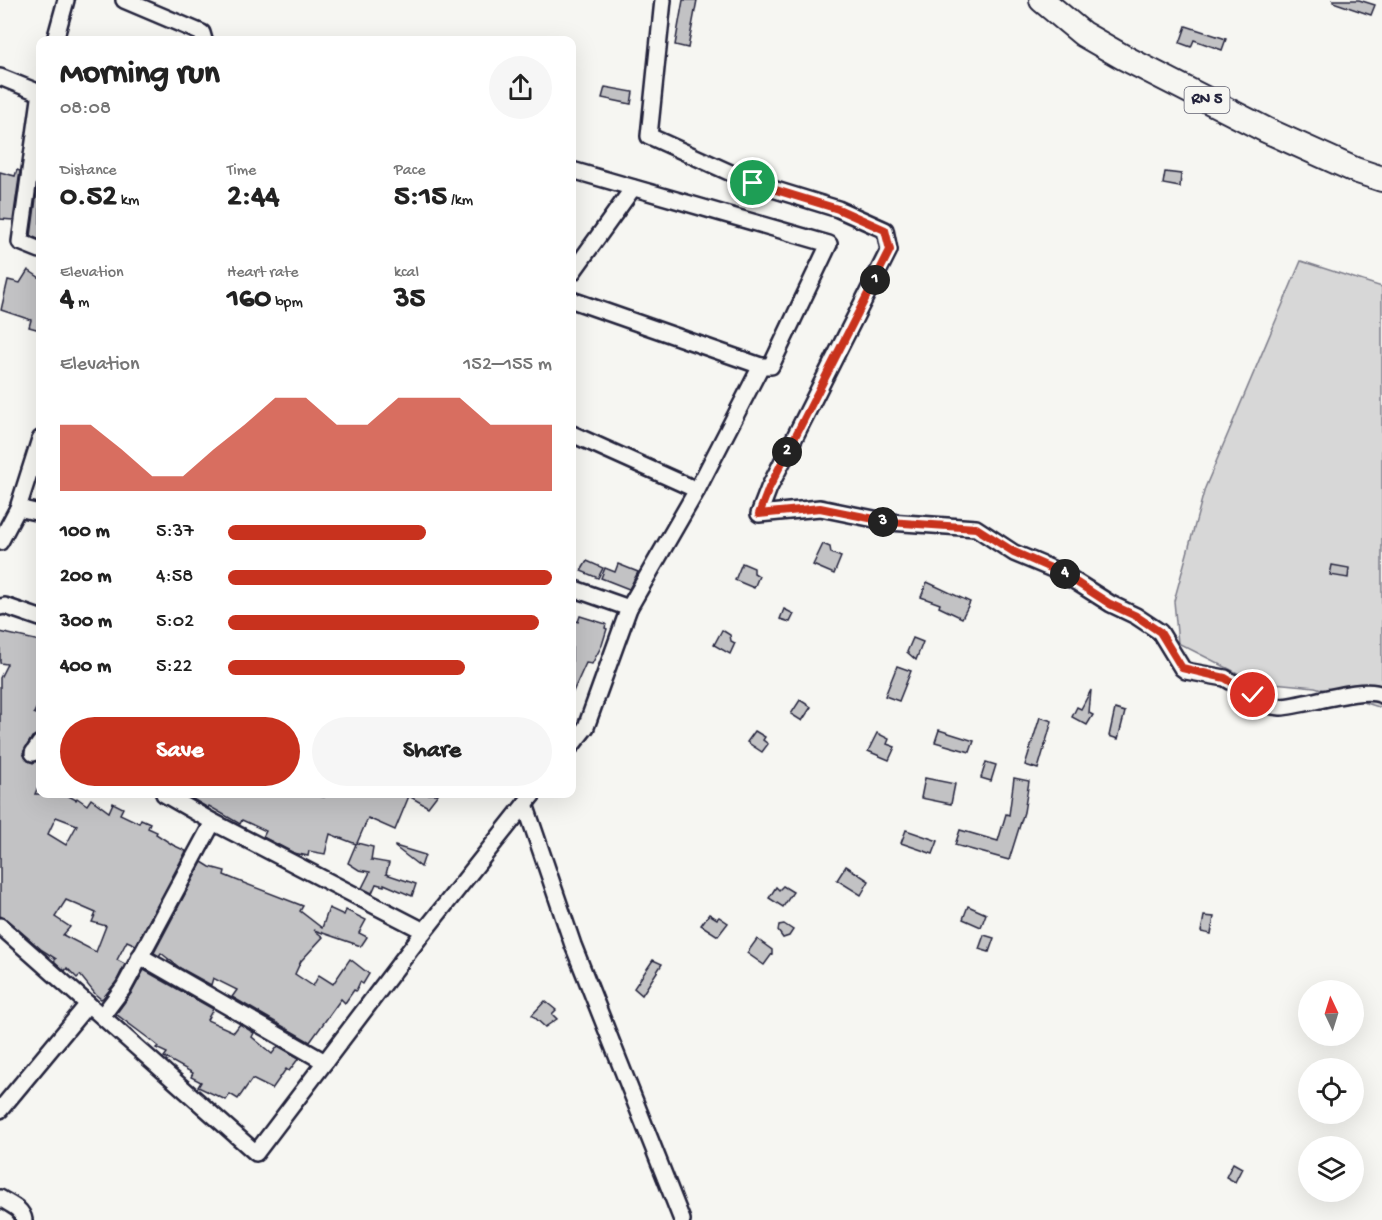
<!DOCTYPE html>
<meta charset="utf-8">
<style>
:root{--surface:#fff;--page:#f6f6f6;--text:#222;--muted:#767676;--accent:#c8321e}
body{margin:0;font-family:"Gochi Hand",sans-serif;background:var(--page);color:var(--text);height:100vh;display:flex;flex-direction:column;font-size:22px;white-space:nowrap}
*{box-sizing:border-box;margin:0}
p{font-size:20px;color:var(--muted)}
.icon{flex:none;width:33px;height:33px;fill:none;stroke:currentColor;stroke-width:2;stroke-linecap:round;stroke-linejoin:round}
.map{position:relative;flex:1;overflow:hidden}
.drawer{position:absolute;left:36px;top:36px;width:540px;height:762px;display:flex;flex-direction:column;background:var(--surface);border-radius:12px;box-shadow:0 6px 24px #0002}
.drawer>*{flex:none}
.needle{width:39px;rotate:356deg}
.tools{position:absolute;left:1298px;top:980px;display:grid;gap:12px}
.tools a{display:grid;place-items:center;width:66px;height:66px;border-radius:50%;background:var(--surface);box-shadow:0 6px 24px #0002;font-size:30px}
.pin{position:absolute;display:grid;place-items:center;width:51px;height:51px;color:#fff;margin:-26px;border:3px solid #fff;border-radius:50%;box-shadow:0 2px 6px #0007}
.km{position:absolute;width:30px;height:30px;margin:-15px;border-radius:50%;background:#222;color:#fff;font-size:16px;line-height:30px;text-align:center}
.round{display:grid;place-items:center;flex:none;width:63px;height:63px;border-radius:32px;background:var(--page)}
.head{display:flex;align-items:center;justify-content:space-between;height:102px;padding:0 24px}
h1{font-size:33px;font-weight:800;line-height:45px}
.stats{display:grid;grid-template-columns:repeat(3,1fr);gap:9px;height:102px;padding:6px 24px}
.stats div{display:grid;align-content:center}
.stats b{font-size:30px;font-weight:800}
.stats small{font-size:16px;font-weight:400}
.stats p{font-size:16px}
.chart{height:168px;padding:12px 24px}
.chart p{display:flex;justify-content:space-between}
.chart svg{width:100%;height:108px;margin-top:6px;fill:var(--accent);opacity:.7}
.primary-button{display:flex;gap:12px;margin-top:auto;padding:12px 24px}
.primary-button a{flex:1;height:69px;border-radius:36px;background:var(--accent);color:#fff;font-size:24px;font-weight:800;line-height:69px;text-align:center}
.primary-button a+a{background:var(--page);color:var(--text)}
ul{padding:0 24px;list-style:none;font-size:20px}
li{display:grid;grid-template-columns:96px 72px 1fr;align-items:center;height:45px}
li i{height:15px;border-radius:8px;background:var(--accent)}
.map>svg:first-child{display:block}
</style>
<div class="map">
<svg width="1382" height="1220" viewBox="0 0 1382 1220">
<rect width="100%" height="100%" fill="#f6f6f2"/>
<filter id="ink" filterUnits="userSpaceOnUse"><feTurbulence type="fractalNoise" baseFrequency=".0167" numOctaves="2"/><feDisplacementMap in="SourceGraphic" scale="12" xChannelSelector="R" yChannelSelector="G"/><feConvolveMatrix kernelMatrix="1 2 1 2 8 2 1 2 1" color-interpolation-filters="sRGB"/></filter>
<g filter="url(#ink)">
<!-- green -->
<path fill="#d7d7d7" stroke="#7c7c89" stroke-width="1.5" d="M1301,261L1382,287V708L1315,687L1253,681L1178,643L1174,601L1205,488Z"/>
<!-- building -->
<g fill="#c2c2c4" stroke="#22223b" stroke-width="1.5" fill-rule="evenodd">
<path d="M683,0H697L688,48L675,45Z"/>
<path d="M1333,0H1359L1375,5L1371,15L1333,2Z"/>
<path d="M1186,26L1226,39L1222,50L1194,40L1191,47L1180,43Z"/>
<path d="M605,87L633,92L631,104L602,98Z"/>
<path d="M17,170L20,171L13,220L0,219V172L15,176Z"/>
<path d="M1165,172L1181,174L1180,187L1163,184Z"/>
<path d="M39,176H40V240L31,236Z"/>
<path d="M28,270L40,278V330L29,327L31,320L1,310L8,280L20,283Z"/>
<path d="M823,544L830,547L831,553L841,557L834,574L813,565Z"/>
<path d="M587,561L603,568L598,578L581,571Z"/>
<path d="M742,563L754,568V573L759,576L754,588L735,580Z"/>
<path d="M618,564L638,572L629,589L601,578L605,568L615,572Z"/>
<path d="M1332,565L1349,568L1348,578L1330,575Z"/>
<path d="M927,582L970,602L962,618L939,607L940,604L921,597Z"/>
<path d="M784,609L794,614L790,622L780,619Z"/>
<path d="M580,616L606,624L605,628L607,629L602,645L592,664L586,663L572,694V619L578,622Z"/>
<path d="M722,630L730,635L731,641L735,643L730,654L714,645Z"/>
<path d="M0,632L40,641V701L34,713L40,716V733L32,737L23,753L28,761L33,763L40,759V782L35,794H65L76,800L77,798L87,805L91,799L109,812L113,803L123,808L120,814L139,823L141,819L150,823L148,828L157,832L156,834L173,845L186,851L136,945L127,941L117,960L125,964L116,982L103,998L101,999L96,995L80,975L77,978L67,968L65,971L54,961L56,959L42,950L6,919L0,916V678L7,664L0,663ZM56,817L77,825L66,845L48,834ZM66,900L96,913L92,922L106,926L96,952L63,935L70,927L55,917Z"/>
<path d="M913,638L923,642L916,660L907,652Z"/>
<path d="M897,666L911,671L899,701L885,696Z"/>
<path d="M1091,690L1089,713L1093,715L1087,725L1072,717L1077,707L1081,709Z"/>
<path d="M800,700L811,707L802,721L791,714Z"/>
<path d="M1115,709L1125,712L1118,739L1109,736Z"/>
<path d="M1040,717L1052,721L1038,769L1025,765Z"/>
<path d="M939,730L974,741L970,752L935,742Z"/>
<path d="M755,731L765,737L763,740L768,744L762,752L747,742Z"/>
<path d="M877,733L889,739L887,744L895,747L889,760L868,751Z"/>
<path d="M986,762L996,765L991,781L981,778Z"/>
<path d="M925,778L955,784L951,804L921,798Z"/>
<path d="M1014,778L1029,781L1024,812L1009,860L955,845L960,830L998,841L1006,814L1009,815Z"/>
<path d="M187,794H309L324,797V794H438L428,807L409,796L395,830L368,818L357,843L373,847L371,860L389,863L386,874L416,884L412,896L384,884V886L376,884L372,893L362,888L370,872L359,870L348,863L356,844L330,834L325,854L309,851L308,856L294,853L263,837L266,831L242,820L240,824L209,806L208,808L186,795Z"/>
<path d="M906,830L938,841L933,854L901,843Z"/>
<path d="M395,846L425,855L421,867L395,847Z"/>
<path d="M202,862L210,867L225,871L224,875L236,880L303,906L300,911L322,928L329,908L344,915L346,910L366,920L359,933L367,937L361,946L314,930L323,937L301,961L295,974L313,986L319,975L333,984L350,959L369,974L363,984L360,982L356,991L354,990L345,1003L341,999L310,1042L232,997L237,990L213,978L211,985L180,968L161,953L159,956L154,953Z"/>
<path d="M846,866L869,881L861,895L837,880Z"/>
<path d="M783,886L793,892L783,907L769,898L776,887L779,890Z"/>
<path d="M968,906L986,914L981,927L963,919Z"/>
<path d="M709,914L717,919L719,917L728,923L718,936L701,925Z"/>
<path d="M1204,916L1214,917L1211,934L1201,932Z"/>
<path d="M784,924L793,930L789,936L783,938L778,931L779,925Z"/>
<path d="M984,935L994,938L989,952L979,949Z"/>
<path d="M757,939L772,950V954L764,965L747,953Z"/>
<path d="M653,960L662,964L642,995L634,988Z"/>
<path d="M144,970L213,1009L207,1020L234,1032L240,1024L254,1033L252,1037L272,1054L278,1046L299,1058L289,1071L286,1069L272,1089L252,1079L238,1099L230,1094L226,1100L198,1087L201,1082L191,1077L193,1073L164,1057L167,1053L156,1048L158,1046L148,1038L116,1014L132,992Z"/>
<path d="M545,1001L556,1010L552,1014L557,1019L545,1027L532,1015Z"/>
<path d="M1233,1163L1242,1168L1235,1182L1226,1177Z"/>
</g>
<g fill="none" stroke-linecap="round" stroke-linejoin="round">
<!-- street casing -->
<g stroke="#22223b" stroke-width="20">
<g id="street">
<path d="M124,0L202,33L204,40"/>
<path d="M663,0L649,136L753,183L838,209L885,230L889,250L769,488L759,514L820,508L889,522L976,528L1014,553L1062,573L1111,604L1136,616L1160,632L1182,668L1186,671L1225,678L1273,706L1281,707C1305,706 1363,685 1382,695"/>
<path d="M55,40L66,0"/>
<path d="M0,77L40,93"/>
<path d="M40,99L20,242L40,250"/>
<path d="M572,170L829,244L771,366H761L697,490L629,608L586,727L572,745"/>
<path d="M572,273L633,188"/>
<path d="M572,300L761,366"/>
<path d="M572,434L697,490"/>
<path d="M18,508L40,513"/>
<path d="M0,542L18,508L40,439"/>
<path d="M572,588L629,608"/>
<path d="M0,607L5,606L40,618"/>
<path d="M33,753L40,743"/>
<path d="M164,794L213,822L424,931"/>
<path d="M525,804L573,945L682,1220"/>
<path d="M0,926L256,1153L422,934L533,794"/>
<path d="M140,956L325,1062"/>
<path d="M102,1016L124,987L213,822"/>
<path d="M0,1110L88,1004"/>
<path d="M0,1198C9,1204 22,1208 24,1220"/>
</g>
</g>
<!-- primary casing -->
<g stroke="#22223b" stroke-width="28">
<path id="primary" d="M1042,0L1083,34L1123,57L1266,130L1355,170L1382,179"/>
</g>
<!-- street -->
<use href="#street" stroke="#f6f6f2" stroke-width="15"/>
<!-- primary -->
<use href="#primary" stroke="#f6f6f2" stroke-width="24"/>
</g>
</g>
<g fill="none" stroke-linecap="round" stroke-linejoin="round" filter="url(#ink)">
<!-- route casing -->
<g stroke="#fff" stroke-width="12">
<path id="route" d="M753,183L838,209L885,230L890,250L769,488L759,514L820,508L889,522L976,528L1014,552L1062,573L1110,604L1136,616L1160,632L1182,668L1225,678L1253,695"/>
</g>
<!-- route -->
<use href="#route" stroke="#c8321e" stroke-width="8"/>
</g>
<g text-anchor="middle" dominant-baseline="central" stroke-width="5" stroke-linejoin="round" paint-order="stroke">
<!-- shield labels -->
<rect fill="#f6f6f2" stroke="#626272" stroke-width="1.5" x="1184.5" y="87" width="45" height="26" rx="4.5"/>
<g font-size="16" font-weight="bold" fill="#22223b">
<text x="1207" y="100">RN 5</text>
</g>
</g>
</svg>
<div class="tools">
<a><svg class="needle" viewBox="-14 -14 28 28"><path d="M0-13l5 13h-10z" fill="#e53935"/><path d="M0 13l5-13h-10z" fill="#767676"/></svg></a>
<a><svg class="icon" aria-label="locate" viewBox="0 0 24 24"><circle cx="12" cy="12" r="6"/><path d="M12 2v4M12 18v4M2 12h4M18 12h4"/></svg></a>
<a><svg class="icon" aria-label="layers" viewBox="0 0 24 24"><path d="M12 4l9 5-9 5-9-5zM3 14l9 5 9-5"/></svg></a>
</div>
<div class="pin" style="left:753px;top:183px;background:#1e9e55"><svg class="icon" aria-label="arrive" viewBox="0 0 24 24"><path d="M6 21V4h12l-3 4 3 4H6"/></svg></div>
<div class="pin" style="left:1253px;top:695px;background:#d93025"><svg class="icon" aria-label="check" viewBox="0 0 24 24"><path d="M5 12l5 5 9-10"/></svg></div>
<b class="km" style="left:875px;top:280px">1</b>
<b class="km" style="left:787px;top:452px">2</b>
<b class="km" style="left:883px;top:522px">3</b>
<b class="km" style="left:1065px;top:574px">4</b>
<section class="drawer">
<div class="head"><div><h1>Morning run</h1><p>08:08</p></div><a class="round"><svg class="icon" aria-label="share" viewBox="0 0 24 24"><path d="M12 15V3M7 8l5-5 5 5M5 13v7h14v-7"/></svg></a></div>
<div class="stats">
<div><p>Distance</p><b>0.52<small> km</small></b></div>
<div><p>Time</p><b>2:44</b></div>
<div><p>Pace</p><b>5:15<small> /km</small></b></div>
</div>
<div class="stats">
<div><p>Elevation</p><b>4<small> m</small></b></div>
<div><p>Heart rate</p><b>160<small> bpm</small></b></div>
<div><p>kcal</p><b>35</b></div>
</div>
<div class="chart"><p><span>Elevation</span>152–155 m</p>
<svg viewBox="0 0 160 44" preserveAspectRatio="none"><path d="M0 44V17L10 17L20 27L30 38L40 38L50 27L60 17L70 6L80 6L90 17L100 17L110 6L120 6L130 6L140 17L150 17L160 17V44z"/></svg>
</div>
<ul>
<li><b>100 m</b>5:37<i style="width:61%"></i></li>
<li><b>200 m</b>4:58<i style="width:100%"></i></li>
<li><b>300 m</b>5:02<i style="width:96%"></i></li>
<li><b>400 m</b>5:22<i style="width:73%"></i></li>
</ul>
<div class="primary-button"><a>Save</a><a>Share</a></div>
</section>
</div>
